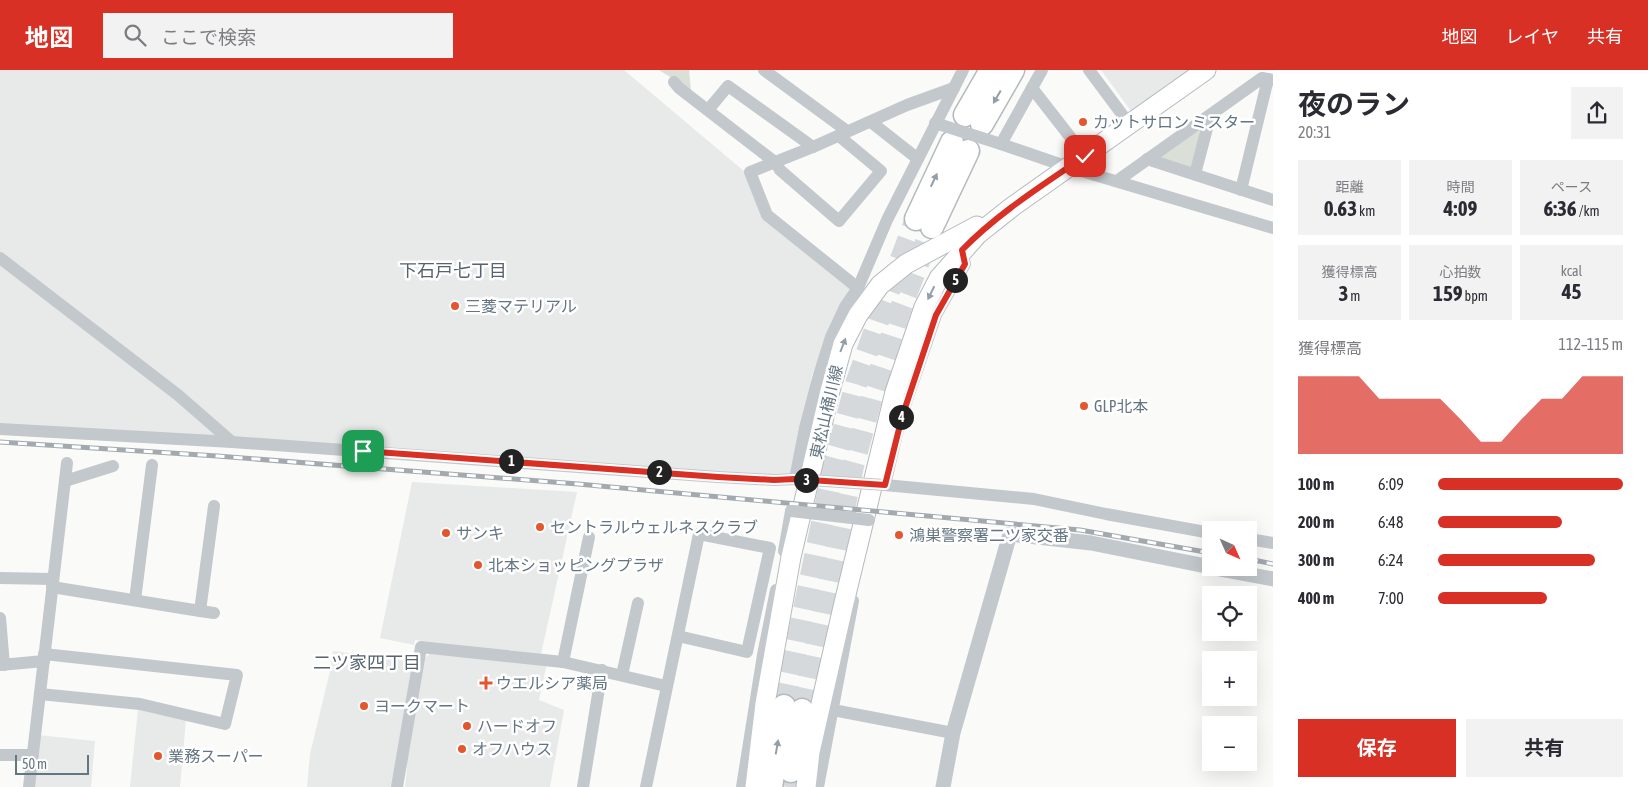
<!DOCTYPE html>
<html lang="ja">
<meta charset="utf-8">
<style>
:root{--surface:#fff;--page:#f2f2f3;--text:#2b2b33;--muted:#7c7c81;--accent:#d93025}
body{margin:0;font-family:"Asap Condensed","Noto Sans JP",sans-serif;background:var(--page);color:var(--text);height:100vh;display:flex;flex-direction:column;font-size:19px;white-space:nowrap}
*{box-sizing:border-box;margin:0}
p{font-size:16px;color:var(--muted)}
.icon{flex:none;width:28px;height:28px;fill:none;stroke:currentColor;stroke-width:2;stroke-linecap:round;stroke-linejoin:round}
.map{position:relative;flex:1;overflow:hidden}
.side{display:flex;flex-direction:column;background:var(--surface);width:375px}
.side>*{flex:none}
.needle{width:32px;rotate:135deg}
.fabs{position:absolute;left:1202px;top:451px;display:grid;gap:10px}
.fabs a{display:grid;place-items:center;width:55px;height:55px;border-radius:0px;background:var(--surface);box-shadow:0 5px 20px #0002;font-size:25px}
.scale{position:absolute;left:15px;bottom:12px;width:74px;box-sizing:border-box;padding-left:5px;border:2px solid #657683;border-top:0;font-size:14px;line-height:18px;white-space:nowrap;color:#657683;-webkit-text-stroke:4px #fff;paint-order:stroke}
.pin{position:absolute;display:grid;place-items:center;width:42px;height:42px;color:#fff;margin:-21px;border-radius:10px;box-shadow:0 2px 8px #0006}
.km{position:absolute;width:25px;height:25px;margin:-12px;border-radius:50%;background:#222;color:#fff;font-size:14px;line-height:25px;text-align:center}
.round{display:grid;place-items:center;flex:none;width:52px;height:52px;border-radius:0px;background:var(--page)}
.summary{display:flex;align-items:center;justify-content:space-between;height:85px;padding:0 25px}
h1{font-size:28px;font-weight:700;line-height:38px}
.metrics{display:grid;grid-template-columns:repeat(3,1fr);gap:8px;height:85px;padding:5px 25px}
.metrics div{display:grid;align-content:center;border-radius:0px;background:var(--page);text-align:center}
.metrics b{font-size:21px;font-weight:700}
.metrics small{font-size:14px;font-weight:400}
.metrics p{font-size:14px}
.chart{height:140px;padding:10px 25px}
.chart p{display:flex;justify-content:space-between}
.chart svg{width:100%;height:90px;margin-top:5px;fill:var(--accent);opacity:.7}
.primary-button{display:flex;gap:10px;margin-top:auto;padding:10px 25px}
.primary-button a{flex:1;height:58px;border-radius:0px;background:var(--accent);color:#fff;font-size:20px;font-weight:700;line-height:58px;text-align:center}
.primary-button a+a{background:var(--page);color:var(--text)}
ul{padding:0 25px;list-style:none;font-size:16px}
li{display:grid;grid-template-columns:80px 60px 1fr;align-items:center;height:38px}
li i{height:12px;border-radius:6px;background:var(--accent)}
header{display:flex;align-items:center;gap:30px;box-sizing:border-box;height:70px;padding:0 25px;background:var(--accent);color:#fff}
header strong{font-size:24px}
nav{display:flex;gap:28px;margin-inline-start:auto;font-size:18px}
.search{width:350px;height:45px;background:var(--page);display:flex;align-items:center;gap:12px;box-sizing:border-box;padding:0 18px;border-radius:0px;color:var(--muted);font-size:19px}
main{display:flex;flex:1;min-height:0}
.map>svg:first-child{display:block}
</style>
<header>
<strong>地図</strong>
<div class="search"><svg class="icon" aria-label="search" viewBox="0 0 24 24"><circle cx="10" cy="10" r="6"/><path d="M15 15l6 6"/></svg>ここで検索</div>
<nav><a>地図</a><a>レイヤ</a><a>共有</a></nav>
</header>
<main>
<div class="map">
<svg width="1273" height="717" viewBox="0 0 1273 717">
<rect width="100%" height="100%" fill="#fafaf8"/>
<!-- built -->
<g fill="#e8e9e9">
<path d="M0,0H624L745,102L765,148L855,223L834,254L812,305L795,409L0,354Z"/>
<path d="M1101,0H1189L1131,41Z"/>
<path d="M412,412L577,422L541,584L415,570L414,575L380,568Z"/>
<path d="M333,581L406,591L411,597L395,717H307L310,684L330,601Z"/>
<path d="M430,584L547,593L539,630L564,640L550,717H405L407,699L406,688L423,589Z"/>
<path d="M138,639L186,650L180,717H130Z"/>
<path d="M38,665L95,671L91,717H33Z"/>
</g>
<!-- green -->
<g fill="#dadfd7">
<path d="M659,0H689L691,20Z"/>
<path d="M1198,58L1202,60L1190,99L1160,89L1159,85Z"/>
</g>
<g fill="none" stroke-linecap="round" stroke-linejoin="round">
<!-- motorway-tunnel -->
<g stroke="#d5d9db" stroke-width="22" stroke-dasharray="22 11" stroke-linecap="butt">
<path d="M784,636L834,395L856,314L883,237L916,149"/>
<path d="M802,640L853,396L874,319L899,243L932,157"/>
<path d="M788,717L791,701"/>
</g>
<!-- primary casing -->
<g stroke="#b5babe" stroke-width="21">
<g id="primary">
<path d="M755,717L765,634L791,487L830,321L843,274L858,245L880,215L906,194L977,156"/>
<path d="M806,717L810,682L843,537L895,322L924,237L939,208L978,164L1012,137L1206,0"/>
</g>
</g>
<!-- motorway casing -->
<g stroke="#b4b9bd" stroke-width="25">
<g id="motorway">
<path d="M965,45L991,0"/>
<path d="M982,54L1013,0"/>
<path d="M916,149L952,72"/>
<path d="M932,157L968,81"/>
<path d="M791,701L802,640"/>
<path d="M771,717L784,636"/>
</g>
</g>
<!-- minor -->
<g stroke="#c3c8cc" stroke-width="12">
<path d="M764,0L847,61"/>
<path d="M1042,0L1001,74L1068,97L1273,158"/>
<path d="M1089,0L1130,55"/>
<path d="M674,12L679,18L776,93L780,100L839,151L881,101L839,66"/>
<path d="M1032,18L1085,86"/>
<path d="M708,40L728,16L813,77"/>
<path d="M871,52L918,89"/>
<path d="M1147,89L1273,130"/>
<path d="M1195,104L1210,47"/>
<path d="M1117,111L1262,8L1273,10"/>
<path d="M1241,120L1268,9"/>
<path d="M962,180L965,194L936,245L901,347L885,415L1034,429L1106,444L1211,463"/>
<path d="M0,188L178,325L232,372L718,407L774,410L795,409L805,358L819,305L831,267L845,237L858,218L887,150L963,0"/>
<path d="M858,218L767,145L750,102L813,77L907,35L954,18"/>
<path d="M0,359L232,372"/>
<path d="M65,411L113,396"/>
<path d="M1249,469L1273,473"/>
<path d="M784,481L791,441"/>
<path d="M0,508L53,509"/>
<path d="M52,517L200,541L214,436"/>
<path d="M135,530L152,395"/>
<path d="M200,541L214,543"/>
<path d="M0,548L4,595"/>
<path d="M563,592L589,467"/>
<path d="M0,595L44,591"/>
<path d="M622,605L638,533"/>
<path d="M40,624L140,634L225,654L237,605L44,584"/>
<path d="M833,640L953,663"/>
<path d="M0,685H33"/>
<path d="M29,717L67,393"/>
<path d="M397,717L421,577L563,592L666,616"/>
<path d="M583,717L602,600"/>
<path d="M646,717L699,464L770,478L747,582L678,566"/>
<path d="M742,717L763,585L776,520"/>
<path d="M818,717L853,531"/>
</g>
<!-- tertiary -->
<g stroke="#c3c8cc" stroke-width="15">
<path d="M1214,498L1273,509"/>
<path d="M943,717L953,663L1010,464L1091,473L1211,497"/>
</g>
<!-- primary -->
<use href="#primary" stroke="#fff" stroke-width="19"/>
<!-- motorway -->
<use href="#motorway" stroke="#fff" stroke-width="22"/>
<!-- rail casing -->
<g stroke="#a2aab0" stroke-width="5">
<g id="rail">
<path d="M0,372L217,386L578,414L1080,460L1211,483"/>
<path d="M1249,489L1273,494"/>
</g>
</g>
<!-- rail -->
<use href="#rail" stroke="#fff" stroke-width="3" stroke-dasharray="9" stroke-linecap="butt"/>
<!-- minor-bridge -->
<g stroke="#c3c8cc" stroke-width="12">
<path d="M935,53L1001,74"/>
<path d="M795,409L885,415"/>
<path d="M791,441L869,450"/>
</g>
</g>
<!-- one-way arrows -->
<defs><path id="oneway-solid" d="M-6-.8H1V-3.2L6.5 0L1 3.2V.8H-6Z" transform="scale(1.25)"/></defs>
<g fill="#939fa8">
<use href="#oneway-solid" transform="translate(997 27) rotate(120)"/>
<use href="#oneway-solid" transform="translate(934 110) rotate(-65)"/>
<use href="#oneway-solid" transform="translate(931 223) rotate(116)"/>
<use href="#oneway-solid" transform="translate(843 275) rotate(-69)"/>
<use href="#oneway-solid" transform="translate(777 677) rotate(-80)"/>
</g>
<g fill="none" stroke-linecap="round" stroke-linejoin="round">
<!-- route casing -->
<g stroke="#fff" stroke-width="10">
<path id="route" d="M363,381L718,407L774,410L795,409L885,415L902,347L936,245L965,194L962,180C998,143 1043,115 1085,86"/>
</g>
<!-- route -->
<use href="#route" stroke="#d93025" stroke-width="6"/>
</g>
<!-- markers -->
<g fill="#e4572e" stroke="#fff" stroke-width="2">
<circle cx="1083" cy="52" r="5"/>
<circle cx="455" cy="236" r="5"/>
<circle cx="1084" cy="336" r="5"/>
<circle cx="540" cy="457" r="5"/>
<circle cx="446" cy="463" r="5"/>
<circle cx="899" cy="465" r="5"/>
<circle cx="478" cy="495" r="5"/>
<path d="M483.5 605.5h5v5h5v5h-5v5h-5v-5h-5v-5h5z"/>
<circle cx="364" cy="636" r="5"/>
<circle cx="467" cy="656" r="5"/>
<circle cx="462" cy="679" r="5"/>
<circle cx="158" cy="686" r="5"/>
</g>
<g text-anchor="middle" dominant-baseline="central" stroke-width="5" stroke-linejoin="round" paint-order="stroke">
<!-- poi labels -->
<g font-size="16" fill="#657683" stroke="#fff" text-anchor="start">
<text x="1093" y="52">カットサロン ミスター</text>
<text x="465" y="236">三菱マテリアル</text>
<text x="1094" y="336">GLP北本</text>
<text x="550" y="457">セントラルウェルネスクラブ</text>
<text x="456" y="463">サンキ</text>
<text x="909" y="465">鴻巣警察署二ツ家交番</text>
<text x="488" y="495">北本ショッピングプラザ</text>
<text x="496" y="613">ウエルシア薬局</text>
<text x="374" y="636">ヨークマート</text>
<text x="477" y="656">ハードオフ</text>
<text x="472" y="679">オフハウス</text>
<text x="168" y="686">業務スーパー</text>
</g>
<!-- street labels -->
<g font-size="16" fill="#657683" stroke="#fff">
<text transform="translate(826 342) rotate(-77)">東松山桶川線</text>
</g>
<!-- neighbourhood labels -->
<g font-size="18" fill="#57646e" stroke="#fff">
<text x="453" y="200">下石戸七丁目</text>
<text x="367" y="592">二ツ家四丁目</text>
</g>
</g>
</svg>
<div class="fabs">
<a><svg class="needle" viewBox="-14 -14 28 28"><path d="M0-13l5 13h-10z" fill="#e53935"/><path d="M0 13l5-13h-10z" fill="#7c7c81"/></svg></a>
<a><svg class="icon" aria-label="locate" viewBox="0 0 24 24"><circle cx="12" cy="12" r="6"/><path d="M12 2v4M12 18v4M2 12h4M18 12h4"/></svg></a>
<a>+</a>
<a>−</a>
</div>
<div class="scale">50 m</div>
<div class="pin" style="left:363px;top:381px;background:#1e9e55"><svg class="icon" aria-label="arrive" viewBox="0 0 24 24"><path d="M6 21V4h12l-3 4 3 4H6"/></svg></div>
<div class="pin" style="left:1085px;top:86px;background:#d93025"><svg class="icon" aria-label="check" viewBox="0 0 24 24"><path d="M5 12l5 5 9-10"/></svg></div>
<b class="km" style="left:511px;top:391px">1</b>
<b class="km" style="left:659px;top:402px">2</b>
<b class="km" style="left:806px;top:410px">3</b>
<b class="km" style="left:901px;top:347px">4</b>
<b class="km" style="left:955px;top:210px">5</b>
</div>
<section class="side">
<div class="summary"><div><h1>夜のラン</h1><p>20:31</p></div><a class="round"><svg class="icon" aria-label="share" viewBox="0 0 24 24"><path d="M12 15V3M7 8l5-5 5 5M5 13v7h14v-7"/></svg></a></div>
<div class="metrics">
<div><p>距離</p><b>0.63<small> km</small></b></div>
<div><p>時間</p><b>4:09</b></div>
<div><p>ペース</p><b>6:36<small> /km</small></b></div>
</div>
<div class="metrics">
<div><p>獲得標高</p><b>3<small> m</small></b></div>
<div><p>心拍数</p><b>159<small> bpm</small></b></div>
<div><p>kcal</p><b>45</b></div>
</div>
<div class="chart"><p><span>獲得標高</span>112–115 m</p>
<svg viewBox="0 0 160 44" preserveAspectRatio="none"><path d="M0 44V6L10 6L20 6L30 6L40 17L50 17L60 17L70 17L80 27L90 38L100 38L110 27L120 17L130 17L140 6L150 6L160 6V44z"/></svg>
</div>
<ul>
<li><b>100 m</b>6:09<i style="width:100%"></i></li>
<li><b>200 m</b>6:48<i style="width:67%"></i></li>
<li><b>300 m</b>6:24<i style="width:85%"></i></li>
<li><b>400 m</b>7:00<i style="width:59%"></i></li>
</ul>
<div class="primary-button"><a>保存</a><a>共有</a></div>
</section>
</main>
